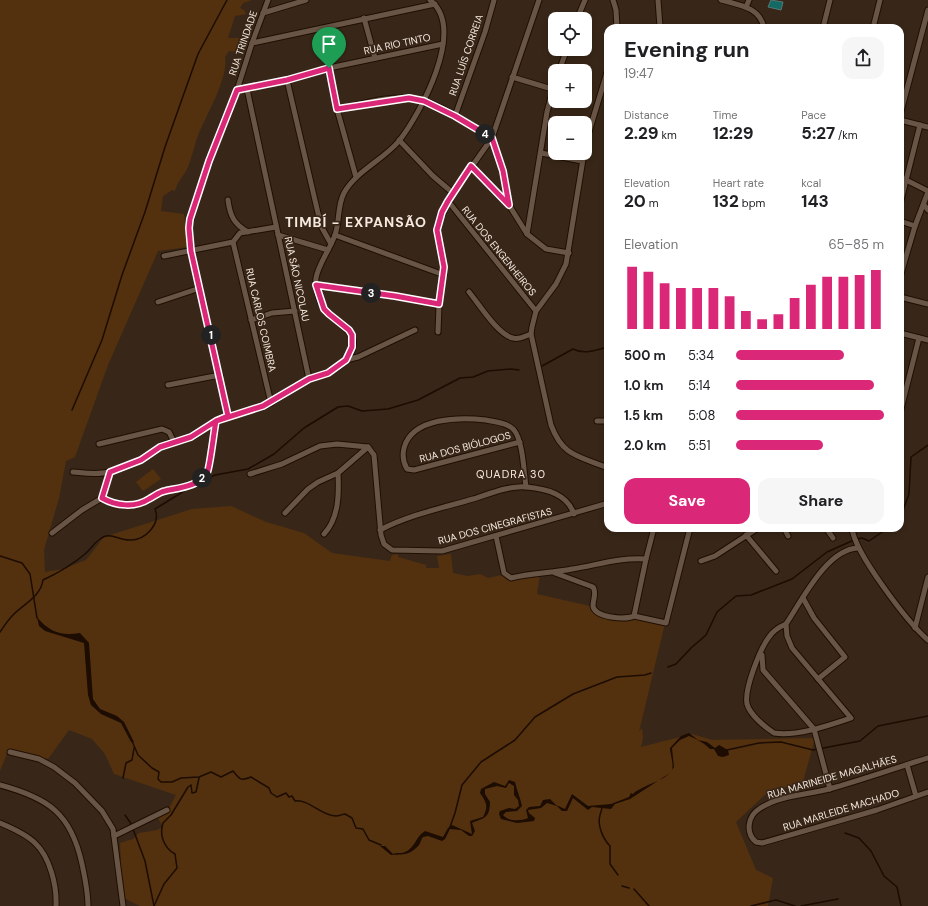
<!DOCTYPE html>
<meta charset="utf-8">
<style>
:root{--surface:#fff;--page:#f6f6f6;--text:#202124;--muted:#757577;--accent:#db2777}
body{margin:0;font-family:"DM Sans",sans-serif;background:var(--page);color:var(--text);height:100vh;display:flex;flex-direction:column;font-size:15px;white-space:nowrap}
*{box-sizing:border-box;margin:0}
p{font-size:13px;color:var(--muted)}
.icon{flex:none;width:22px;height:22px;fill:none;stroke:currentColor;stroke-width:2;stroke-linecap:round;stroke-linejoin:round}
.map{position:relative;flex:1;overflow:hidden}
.panel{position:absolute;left:604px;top:24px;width:300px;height:508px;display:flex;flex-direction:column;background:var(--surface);border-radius:12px;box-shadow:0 2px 6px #0003}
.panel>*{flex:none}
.fabs{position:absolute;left:548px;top:12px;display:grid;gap:8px}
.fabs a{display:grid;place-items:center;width:44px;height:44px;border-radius:8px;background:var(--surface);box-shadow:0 2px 6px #0003;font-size:20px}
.pin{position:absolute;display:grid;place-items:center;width:34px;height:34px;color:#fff;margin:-41px -17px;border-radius:50% 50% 50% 0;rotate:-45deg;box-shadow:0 0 4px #0007}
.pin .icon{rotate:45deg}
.km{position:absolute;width:20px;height:20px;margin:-10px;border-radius:50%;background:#222;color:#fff;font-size:11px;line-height:20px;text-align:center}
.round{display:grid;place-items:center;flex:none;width:42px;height:42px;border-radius:12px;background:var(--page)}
.headline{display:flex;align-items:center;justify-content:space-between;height:68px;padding:0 20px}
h1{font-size:22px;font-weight:700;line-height:30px}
.stats{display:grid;grid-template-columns:repeat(3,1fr);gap:6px;height:68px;padding:4px 20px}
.stats div{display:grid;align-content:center}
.stats b{font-size:17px;font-weight:700}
.stats small{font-size:11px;font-weight:400}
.stats p{font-size:11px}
.chart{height:112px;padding:8px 20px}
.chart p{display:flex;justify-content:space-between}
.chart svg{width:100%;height:72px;margin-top:4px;stroke:var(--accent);stroke-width:6}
.action{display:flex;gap:8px;margin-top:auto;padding:8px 20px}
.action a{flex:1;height:46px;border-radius:12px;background:var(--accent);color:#fff;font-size:16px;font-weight:700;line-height:46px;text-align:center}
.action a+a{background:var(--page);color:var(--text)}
ul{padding:0 20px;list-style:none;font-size:13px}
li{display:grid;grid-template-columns:64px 48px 1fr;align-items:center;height:30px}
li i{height:10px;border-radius:5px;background:var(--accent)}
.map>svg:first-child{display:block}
</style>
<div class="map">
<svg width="928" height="906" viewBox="0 0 928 906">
<rect width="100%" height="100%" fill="#382718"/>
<!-- green -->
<g fill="#54310e">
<path d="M0,0H252L243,3L240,8L244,10L246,14L235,16L228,38H240L243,45L240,52L229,51L225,57C229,78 205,117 197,138C194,147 192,157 188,167C185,175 177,181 175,191L172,190L163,196L161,211L184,214L188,247L158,251L108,365L75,457L66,461L59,498L44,550L45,572L63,569L86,560L104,537L192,509L231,506L266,522L304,533L332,553L390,561L392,555L398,554V557L426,565V568H439L437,556L451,554L453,573L468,576L480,574L488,578L502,575L507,580H510L540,574L537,594L590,606L594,612L665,623L639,732L642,728L643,738L641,747L692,734L712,740L815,738L803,782L767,793L736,822L756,870L773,878L768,906H140L124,898L119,861L121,860L120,843L133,839L139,833L157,830L163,827L158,818L167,812L176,795L114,774L105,754L92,739L69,730L48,759L8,751L0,771Z"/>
<path d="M153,469L161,479L143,491L136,482Z"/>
</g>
<!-- water -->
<g fill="#1c0c01">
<path d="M37,617C49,632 61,636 80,633L89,643L93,699L100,709L117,716L124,722L134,742H131L121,723L101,714L91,705L88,695L84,643L45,631L39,626Z"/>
<path d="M689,733L698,740L707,742L715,748L719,745L728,750L729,755L723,757L718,756L714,749H710C704,743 697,739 689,736L680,740L672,748L674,767L670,773L630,799L615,804L611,809L592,807L588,810L573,798L567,811H562L557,806L547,803L541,808L528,810L529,813L535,818L534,821L517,823L501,819L499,814L500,811L509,808L515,809L519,806L518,800L514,795V786L509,783L506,788L497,786L485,789V794L490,802C490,818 484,818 472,823L475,831L472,836H469L461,830L450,829L445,839L442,841L428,836L423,837C421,839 421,842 419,845C409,856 404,854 391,855L380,846H385L393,854C397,852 401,854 405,852C415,848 416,836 425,831L443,837L448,828L452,825L472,834L470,821L483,817C489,806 486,802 480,793L481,789L494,782L505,786L509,780L515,782C517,791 520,797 522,806L517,811L506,812L503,815C509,822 521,821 528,818L526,810L529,807L540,806L543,800L550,799L556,805L565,809L572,794L588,806L611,804L629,797L631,793L633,794C642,785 666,781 672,770C674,764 670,754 670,748L681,736Z"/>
</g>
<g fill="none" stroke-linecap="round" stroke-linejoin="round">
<!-- stream -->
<g stroke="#1c0c01" stroke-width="1.5">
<path d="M542,366L573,349C584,355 596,350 608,347"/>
<path d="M72,410L102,340L122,275L145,212L165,147L198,54L227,0"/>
<path d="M201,482L215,475L248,469L274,454L304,428L338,407L348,406L362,411L388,409L418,400L460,378L473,377L488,371L511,369L519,370"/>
<path d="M900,518L909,494L911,457L928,445"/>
<path d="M857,539L862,538L869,541L888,528"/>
<path d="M0,556L22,563L30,574L37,618"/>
<path d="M0,632C4,626 8,620 13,615C24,604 41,596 43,580C58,573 72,565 85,554C90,550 94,543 100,539C110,531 118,540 129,540C145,541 161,524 155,509L189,488"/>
<path d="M668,667L676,664L691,648L706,635L717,612L736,596L751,595L792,579L827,552L854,540"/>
<path d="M132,741L138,755L152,768L159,772L158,779L161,782H172L181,778L199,777L211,772L221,777L233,771C240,780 241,781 251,777L269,788L271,793L277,797L286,793L289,797L292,796L295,801C309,799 321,816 336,816C339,816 343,814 345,814L352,818L356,828L363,829L369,840L381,845"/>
<path d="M727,750L759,743L781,742L813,750L860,741L878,726L928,716"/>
<path d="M123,778L126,763L132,760L134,748"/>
<path d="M602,806C602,810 601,811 600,815C597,825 603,839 610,846V864L618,875"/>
<path d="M125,815L132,825"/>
<path d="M450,827L455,813L462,785L481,762L515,740L535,717L573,694L617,677L645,675L651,673"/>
<path d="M133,829L145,861L154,906"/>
<path d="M845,833L859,838L871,851L884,876L897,887L901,906"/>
<path d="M622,886L629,888"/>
<path d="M634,889L649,906"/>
<path d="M154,906L164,884L177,868L175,854C164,848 159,835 163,823L171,815L188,787L191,785L192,793L196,792L199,778"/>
<path d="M751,906L776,900L795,906"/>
<path d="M801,906L838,899"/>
</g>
</g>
<!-- building -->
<path fill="#136964" stroke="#587673" d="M771,0L783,2L781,10L768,7Z"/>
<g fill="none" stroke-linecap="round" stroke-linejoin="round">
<!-- minor casing -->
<g stroke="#1f0f03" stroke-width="7">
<g id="minor">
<path d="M613,0L616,10L617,28"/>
<path d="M658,0L660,27L658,28"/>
<path d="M721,0C739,5 760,7 764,28"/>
<path d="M746,7L749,0"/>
<path d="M263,13L306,0"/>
<path d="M364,18L375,58"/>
<path d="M577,19L585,0"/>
<path d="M823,28L830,0"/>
<path d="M873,28L880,0"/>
<path d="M252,43L435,4"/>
<path d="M329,68L337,109L356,177"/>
<path d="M559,71L567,49"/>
<path d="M512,77L552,89"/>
<path d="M287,80L321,226L331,244"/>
<path d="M247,89L309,379"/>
<path d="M237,90L287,80L329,68L443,44"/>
<path d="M337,109C360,105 386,96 410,98C437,100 469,125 492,138"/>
<path d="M900,115L928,10"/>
<path d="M455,116L485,32L494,0"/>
<path d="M900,120L928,127"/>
<path d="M492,138L503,171L509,205L527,234L546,249L569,253"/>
<path d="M399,140L433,176L453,193"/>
<path d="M585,145L608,69"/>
<path d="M541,153L582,161"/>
<path d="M584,153L566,264L556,284L536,311L532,327L531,334L551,425C563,457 579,456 608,468"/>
<path d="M471,166L509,205"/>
<path d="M900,177L928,191"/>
<path d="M228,200C230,216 234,224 248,232"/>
<path d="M448,201L536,311"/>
<path d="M900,204L920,125"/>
<path d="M924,205L928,210"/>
<path d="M900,221L915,226"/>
<path d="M527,234L547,112L555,82"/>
<path d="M278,235L328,250"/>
<path d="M335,235L444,275"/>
<path d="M233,242L271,403"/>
<path d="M164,256L233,242L240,233L276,227"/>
<path d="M900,277L915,226L928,192"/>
<path d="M316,285L395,296L439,305"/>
<path d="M469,292C479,304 498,335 513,338C519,340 525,336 531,334"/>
<path d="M900,297L928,304"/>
<path d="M158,302L200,288"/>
<path d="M251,320L272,313L295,311"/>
<path d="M438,332L439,305L444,267L437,230L439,221L453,193L492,138L539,0"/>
<path d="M900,333L928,340"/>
<path d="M346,360L358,357L415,330"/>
<path d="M168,385L220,375"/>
<path d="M900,413L919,338"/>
<path d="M228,416L191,251L189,228L196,199L223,123L237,90L252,43L268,0"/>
<path d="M597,421H608"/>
<path d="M520,442L414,470L407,469C403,462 402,456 404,448C412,417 460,417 486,420C496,422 508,423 514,430C523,441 524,473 526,487"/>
<path d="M99,444L162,429L169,432L174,442"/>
<path d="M73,472C85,473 97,475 109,472C121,469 136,464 146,457C151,454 155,449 161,446C170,441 182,441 192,437C200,433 207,426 216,421C231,414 249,413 264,406C280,399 292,387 308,380C321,374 336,372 346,360C370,331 330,324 321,303C318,296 315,286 316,278C318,265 330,249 335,235C340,221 337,206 344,193C355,172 383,160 399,141C420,114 467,29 430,0"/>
<path d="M250,474L282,464L320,446L337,444L368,447L374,455L381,535L384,544L392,550L442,551L605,504L608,502"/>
<path d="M102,498C116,506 135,508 149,499C154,496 159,492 165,491C178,488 200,486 207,473C210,468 215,430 216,421"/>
<path d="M285,513L308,489L318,482L338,473L368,447"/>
<path d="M784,528L788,536"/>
<path d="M826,528L833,538"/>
<path d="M852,528C854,552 908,623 928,640"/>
<path d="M380,530C409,515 442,508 473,499C489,494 510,485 527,487C547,489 567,494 574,514"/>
<path d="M52,533L82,510L102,498L110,472"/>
<path d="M324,534C339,518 339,494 338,473"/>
<path d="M746,535L776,571"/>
<path d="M496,536L504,573L511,578C531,573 552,573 572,569C597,565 621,557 646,559L654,528"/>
<path d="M701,561L715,556L758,528"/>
<path d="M555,573L593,587C597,593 593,599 593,606C595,618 626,620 634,616L646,559"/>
<path d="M803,598L814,618L845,657L818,679"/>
<path d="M634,616L666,623L690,528"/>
<path d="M786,624L787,636L792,648L851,718C830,725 796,737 774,733C765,727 750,715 747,704C744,689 760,649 769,637C773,631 779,627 786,624C802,600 827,549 858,548"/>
<path d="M915,628L928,577"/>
<path d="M762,655L763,670L814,729L830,789"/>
<path d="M10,752L39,759L54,767L75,783L102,811L113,829L123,906"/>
<path d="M928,758C895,768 862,780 829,789C807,795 779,795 759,809C748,816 745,833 756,842L762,843L877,810L928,792"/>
<path d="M907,765L916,796"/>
<path d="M0,785C48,798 71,813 82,864C85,878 88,891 88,906"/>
<path d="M0,823C12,828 26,834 35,843C50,857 57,886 56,906"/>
<path d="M114,836L167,810"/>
</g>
</g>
<!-- minor -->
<use href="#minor" stroke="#695546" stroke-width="5"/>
</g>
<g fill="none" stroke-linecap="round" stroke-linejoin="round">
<!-- route casing -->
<g stroke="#fff" stroke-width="8">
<path id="route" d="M329,68L287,80L237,90L209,161L190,219L189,228L191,251L228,416L216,421L191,437L160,447L141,460L110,472L102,498C116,506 135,508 149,499C155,496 159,492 165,491C178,488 200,486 207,473C210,468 214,430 216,421L263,406L309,379L328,373L346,360L352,347V335L349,330L329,314L324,309L316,285L395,296L439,304L444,267L437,230L442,212L448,201L471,166L509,205L503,171L492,138L455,116L424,101L409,98L337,109L329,68"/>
</g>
<!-- route -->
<use href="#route" stroke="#db2777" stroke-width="5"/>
</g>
<g text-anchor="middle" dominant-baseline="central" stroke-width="3.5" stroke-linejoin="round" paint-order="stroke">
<!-- street labels -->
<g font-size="10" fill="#f5e9e0" stroke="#382718">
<text transform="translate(243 43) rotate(-71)">RUA TRINDADE</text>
<text transform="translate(397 44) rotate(-12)">RUA RIO TINTO</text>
<text transform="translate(466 55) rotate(-71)">RUA LUÍS CORREIA</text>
<text transform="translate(499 251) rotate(51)">RUA DOS ENGENHEIROS</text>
<text transform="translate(297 279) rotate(78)">RUA SÃO NICOLAU</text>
<text transform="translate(261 320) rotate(77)">RUA CARLOS COIMBRA</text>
<text transform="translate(465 447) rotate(-15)">RUA DOS BIÓLOGOS</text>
<text transform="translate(495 526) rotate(-15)">RUA DOS CINEGRAFISTAS</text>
<text transform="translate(832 777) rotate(-16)">RUA MARINEIDE MAGALHÃES</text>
<text transform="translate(841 810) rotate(-17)">RUA MARLEIDE MACHADO</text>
</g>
<!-- neighbourhood labels -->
<g font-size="11" letter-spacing="1" fill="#f5e9e0" stroke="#382718">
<text x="511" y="474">QUADRA 30</text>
</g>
<!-- district labels -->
<g font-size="14" font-weight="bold" letter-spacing="1" fill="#f5e9e0" stroke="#382718">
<text x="356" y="222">TIMBÍ - EXPANSÃO</text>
</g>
</g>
</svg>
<div class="fabs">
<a><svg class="icon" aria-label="locate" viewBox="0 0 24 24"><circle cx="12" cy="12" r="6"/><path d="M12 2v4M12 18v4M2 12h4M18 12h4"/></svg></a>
<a>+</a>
<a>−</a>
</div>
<div class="pin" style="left:329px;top:68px;background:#1e9e55"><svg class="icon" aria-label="arrive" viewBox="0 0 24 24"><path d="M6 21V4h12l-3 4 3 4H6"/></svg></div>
<b class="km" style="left:211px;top:335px">1</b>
<b class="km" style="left:202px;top:478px">2</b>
<b class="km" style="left:371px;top:293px">3</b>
<b class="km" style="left:485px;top:134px">4</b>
<section class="panel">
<div class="headline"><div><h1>Evening run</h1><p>19:47</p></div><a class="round"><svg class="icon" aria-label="share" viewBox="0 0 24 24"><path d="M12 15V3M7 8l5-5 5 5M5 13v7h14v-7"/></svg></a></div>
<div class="stats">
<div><p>Distance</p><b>2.29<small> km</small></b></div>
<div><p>Time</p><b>12:29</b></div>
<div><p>Pace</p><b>5:27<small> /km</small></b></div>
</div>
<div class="stats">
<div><p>Elevation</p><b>20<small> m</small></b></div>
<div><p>Heart rate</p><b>132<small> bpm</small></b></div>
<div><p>kcal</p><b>143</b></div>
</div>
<div class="chart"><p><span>Elevation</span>65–85 m</p>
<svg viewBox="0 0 160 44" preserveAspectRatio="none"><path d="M5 44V6M15 44V9M25 44V16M35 44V19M45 44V19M55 44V19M65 44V24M75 44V33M85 44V38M95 44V35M105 44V25M115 44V17M125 44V12M135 44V12M145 44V11M155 44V8"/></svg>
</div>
<ul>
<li><b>500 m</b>5:34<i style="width:73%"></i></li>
<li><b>1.0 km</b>5:14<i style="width:93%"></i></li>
<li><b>1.5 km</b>5:08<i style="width:100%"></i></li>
<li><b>2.0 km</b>5:51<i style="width:59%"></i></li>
</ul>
<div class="action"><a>Save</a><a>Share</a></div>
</section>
</div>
